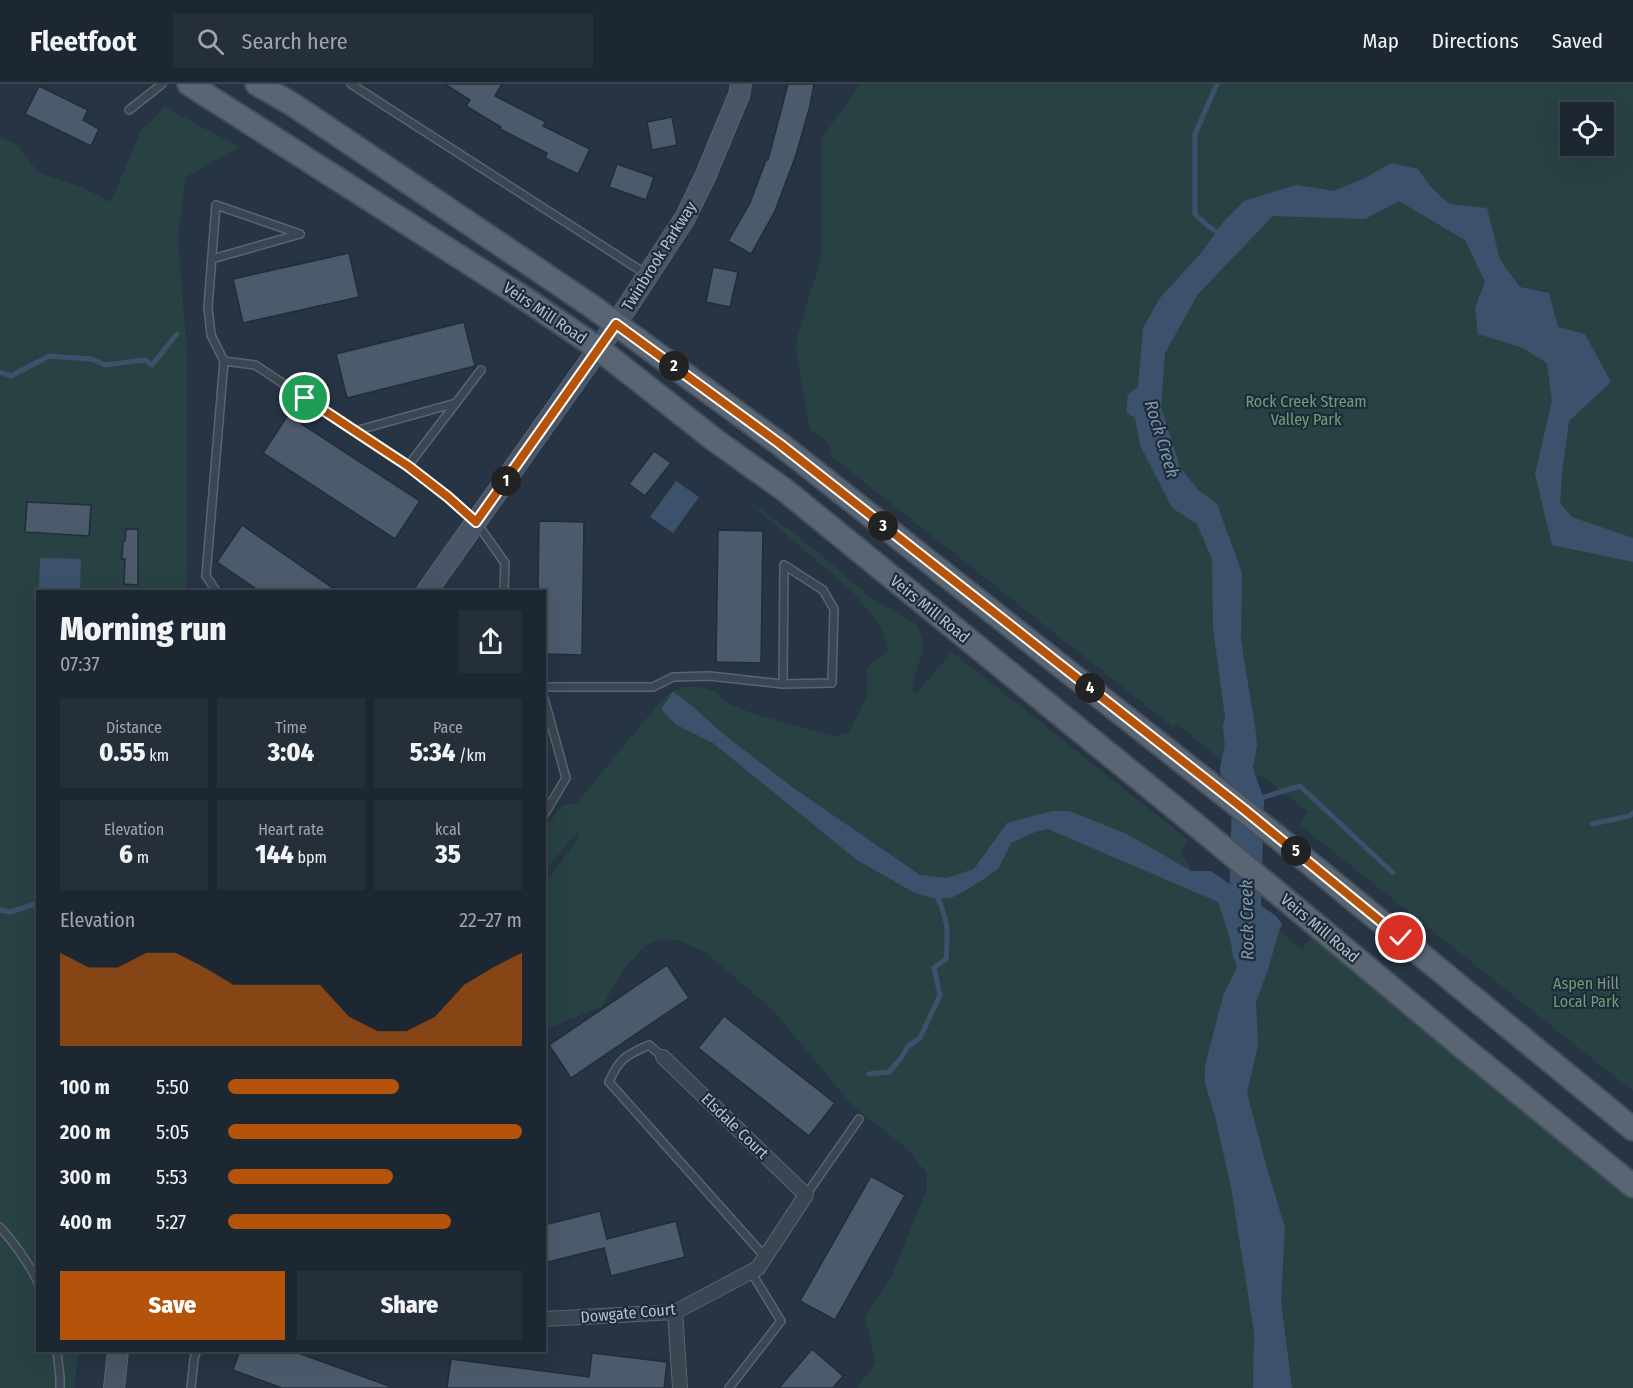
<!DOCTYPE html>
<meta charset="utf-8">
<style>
:root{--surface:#1c2732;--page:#252f3a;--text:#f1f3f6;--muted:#a0a5ac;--line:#3a444d;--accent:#b45309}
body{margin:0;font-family:"Fira Sans Condensed",sans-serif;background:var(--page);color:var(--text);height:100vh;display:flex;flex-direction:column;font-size:22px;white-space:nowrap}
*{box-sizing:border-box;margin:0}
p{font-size:20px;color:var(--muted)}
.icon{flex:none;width:33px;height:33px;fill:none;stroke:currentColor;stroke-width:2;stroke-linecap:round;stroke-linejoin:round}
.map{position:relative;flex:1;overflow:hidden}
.drawer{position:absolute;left:36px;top:506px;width:510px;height:762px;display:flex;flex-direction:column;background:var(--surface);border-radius:0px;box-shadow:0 6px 24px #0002,0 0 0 2px var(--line)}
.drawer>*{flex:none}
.buttons{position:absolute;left:1560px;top:18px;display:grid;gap:12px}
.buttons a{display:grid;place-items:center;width:54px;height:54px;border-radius:0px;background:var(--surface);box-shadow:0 6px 24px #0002,0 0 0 2px var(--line);font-size:30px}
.pin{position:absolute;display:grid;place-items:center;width:51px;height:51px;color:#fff;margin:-26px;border:3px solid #fff;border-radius:50%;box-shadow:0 2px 6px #0007}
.km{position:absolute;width:30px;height:30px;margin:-15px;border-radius:50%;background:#222;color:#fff;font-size:16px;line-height:30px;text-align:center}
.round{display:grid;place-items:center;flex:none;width:63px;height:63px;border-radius:0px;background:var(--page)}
.overview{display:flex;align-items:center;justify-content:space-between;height:102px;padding:0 24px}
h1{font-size:33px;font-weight:800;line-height:45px}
.figures{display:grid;grid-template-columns:repeat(3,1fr);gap:9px;height:102px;padding:6px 24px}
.figures div{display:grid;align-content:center;border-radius:0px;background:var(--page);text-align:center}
.figures b{font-size:26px;font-weight:800}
.figures small{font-size:16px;font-weight:400}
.figures p{font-size:16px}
.chart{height:168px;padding:12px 24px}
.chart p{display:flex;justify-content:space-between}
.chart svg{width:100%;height:108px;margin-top:6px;fill:var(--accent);opacity:.7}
.button{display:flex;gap:12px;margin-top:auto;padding:12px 24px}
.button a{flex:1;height:69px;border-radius:0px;background:var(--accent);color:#fff;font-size:24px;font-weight:800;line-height:69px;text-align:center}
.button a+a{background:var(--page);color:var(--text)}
ul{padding:0 24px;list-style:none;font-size:20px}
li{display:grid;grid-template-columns:96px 72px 1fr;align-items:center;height:45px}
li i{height:15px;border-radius:8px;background:var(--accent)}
header{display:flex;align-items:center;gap:36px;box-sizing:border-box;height:84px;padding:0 30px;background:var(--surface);border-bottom:2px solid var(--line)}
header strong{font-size:28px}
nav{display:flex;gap:33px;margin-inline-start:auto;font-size:21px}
.search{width:420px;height:54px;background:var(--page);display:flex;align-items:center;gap:15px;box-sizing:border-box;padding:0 21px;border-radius:0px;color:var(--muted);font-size:22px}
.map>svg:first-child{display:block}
</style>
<header>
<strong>Fleetfoot</strong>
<div class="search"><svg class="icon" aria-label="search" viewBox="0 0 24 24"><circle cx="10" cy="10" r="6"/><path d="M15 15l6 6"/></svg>Search here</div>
<nav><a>Map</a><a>Directions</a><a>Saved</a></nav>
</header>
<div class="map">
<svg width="1633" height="1304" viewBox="0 0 1633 1304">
<rect width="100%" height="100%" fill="#263443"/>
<!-- green -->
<g fill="#284244" fill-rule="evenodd">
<path d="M860,0H1633V1007L1300,741L1308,728L1262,692L1251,694L1252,684L1226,664L1225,679L1177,640L1173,643L830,371L831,361L810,345L795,261L822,170V54ZM1570,28H1604V62H1570Z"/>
<path d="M165,23L239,63L186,93L178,152L187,271V507H38V1266H79L74,1304H0V53L16,60L39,89L86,105L111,118L141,46Z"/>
<path d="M744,414L793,448L874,516L915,539L922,552L923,566L914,593L913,607L915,611L952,568L1188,756L1181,766L1191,787L1173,777L1209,814L1218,818L1274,866L1279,847L1302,865L1312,853L1633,1111V1304H857L876,1279L865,1234L892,1191L927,1105V1090L909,1066L851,1020L773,926L705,868L677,856L661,855L647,860L625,883L602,922L545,946V797L556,785L580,751L577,748L545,787V743L563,721L576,720L664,613L675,606L687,603H702L714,607L731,621L757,631L834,652L849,648L867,611V584L888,566L880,541L852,507Z"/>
</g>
<!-- water -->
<g fill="#3c526c">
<path d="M1391,79L1418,85L1429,101L1449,120L1487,124L1500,176L1520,203L1549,209L1558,243L1585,250L1611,298L1569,337L1562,388L1560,419L1572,433L1633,454V478L1552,461L1535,390L1552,317L1547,279L1523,264L1478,250L1475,224L1485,198L1465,156L1399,117L1365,135L1273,132L1198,210L1165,269L1161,323L1180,383L1198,406L1217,420L1242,489L1241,556L1255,643L1251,693L1225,679L1227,647L1213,545L1212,475L1197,440L1172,424L1140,361L1135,334L1126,328L1128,310L1138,303L1143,244L1160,214L1202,168L1225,136L1244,117L1296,101L1334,107L1365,94Z"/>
<path d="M676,397L699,413L673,449L650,433Z"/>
<path d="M40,474L81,475L80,507H39Z"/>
<path d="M673,608L690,620L722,649L792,703L920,791L947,794L974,785L1007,739L1052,727H1069L1127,750L1191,787H1211L1276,832L1282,840L1279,847L1268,886L1256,918L1258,961L1247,1009L1266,1081L1285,1144L1281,1218L1292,1304H1253L1254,1248L1231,1103L1215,1032L1205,999V982L1223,912L1237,883L1233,872L1231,858L1218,818L1048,745L1035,748L1011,759L998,785L987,793L963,808L951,814L938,815L926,812L913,808L857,776L713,659L675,640L661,625Z"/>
</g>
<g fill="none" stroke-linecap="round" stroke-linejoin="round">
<!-- stream -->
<g stroke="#3c526c" stroke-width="5">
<path d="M1217,0L1195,50V130L1208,142L1222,151"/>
<path d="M0,288L11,292L49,272L92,275L105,281L145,276L152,281L177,250"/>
<path d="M1248,718L1300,702L1393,789"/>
<path d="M1592,740L1629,732L1633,729"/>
<path d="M0,826L10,828L38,819"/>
<path d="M869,990L889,988L901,974L908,962L920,954L940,911L934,884L946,875C948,849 949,839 938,815"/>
</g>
<!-- river -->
<path stroke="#3c526c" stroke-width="32" d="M1239,643L1241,661L1236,685L1248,718L1245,822L1246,854"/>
</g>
<!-- building -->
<g fill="#4c5b6c" stroke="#212d3a" stroke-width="1.5">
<path d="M445,0H502L495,12L546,38L543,42L590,65L578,90L545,74L547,69L500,45L501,43L466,22L470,16Z"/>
<path d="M788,0H814L810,22L796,71L775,127L751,170L728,157L750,119L766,76H768Z"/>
<path d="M39,2L88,26L83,36L99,45L91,62L25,30Z"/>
<path d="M672,33L677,61L652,66L647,38Z"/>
<path d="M617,80L654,93L646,116L609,103Z"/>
<path d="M349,169L359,213L243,239L233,195Z"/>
<path d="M713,183L738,188L730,223L706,218Z"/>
<path d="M464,238L475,282L347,314L336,270Z"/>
<path d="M288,331L420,417L395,455L263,369Z"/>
<path d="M654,367L671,379L645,412L629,400Z"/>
<path d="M27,418L91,421L89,452L25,448Z"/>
<path d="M539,437L584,438L582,571L544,570V507H538Z"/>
<path d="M242,441L337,507H259L217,478Z"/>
<path d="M126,445H138V501L124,500L125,475H122L123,457H125Z"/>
<path d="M718,446L763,447L761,579L716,578Z"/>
<path d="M667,881L689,914L571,994L549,961Z"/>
<path d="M724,932L835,1019L809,1052L698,964Z"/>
<path d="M871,1092L905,1111L835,1236L800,1217Z"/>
<path d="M600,1127L607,1155L676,1137L685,1173L611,1192L604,1164L544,1179V1141Z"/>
<path d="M812,1265L843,1292L833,1304H779Z"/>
<path d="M240,1266H290L389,1302L388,1304H282L233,1286Z"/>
<path d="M592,1269L667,1278L664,1304H447L451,1275L589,1293Z"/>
</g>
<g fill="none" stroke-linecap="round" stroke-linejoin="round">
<!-- lane casing -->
<g stroke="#596470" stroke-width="10">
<g id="lane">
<path d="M351,0L646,190"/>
<path d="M129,26L162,0"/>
<path d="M212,175L300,150"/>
<path d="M224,277L211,251L208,223L216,121L300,150"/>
<path d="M355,347L456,319"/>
<path d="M408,382L448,413L476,438L505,479L504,507"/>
<path d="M216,507L206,492L224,277L255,281L408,382L481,286"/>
<path d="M544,603H653L673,593L710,592L783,600L832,599L834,525L823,506L784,481L783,600"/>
<path d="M544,614L566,694L544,731"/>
<path d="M663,973L649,961C627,971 619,974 609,998L765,1173"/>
<path d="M806,1111L859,1035"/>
<path d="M0,1143C15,1160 28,1178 38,1198"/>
<path d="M57,1266L60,1294V1304"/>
<path d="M191,1304L194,1275L197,1266"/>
<path d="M729,1304L781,1237L751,1188"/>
</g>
</g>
<!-- street casing -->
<g stroke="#596470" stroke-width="16">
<g id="street">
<path d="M675,1228L680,1304"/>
<path d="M544,1235L675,1228L758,1184L806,1111L663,973"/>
</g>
</g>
<!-- secondary casing -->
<g stroke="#596470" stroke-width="22">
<g id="secondary">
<path d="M427,507L616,240L685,134L705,93L739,11L741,0"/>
<path d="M114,1304L118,1266"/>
</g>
</g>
<!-- primary casing -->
<g stroke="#444f5c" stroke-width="26">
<g id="primary">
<path d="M189,0L527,216L599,265L716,357L786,407L1207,750L1460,961L1633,1102"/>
<path d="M257,0L292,20L590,221L780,360L1285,759L1633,1045"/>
</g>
</g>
<!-- lane -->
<use href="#lane" stroke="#3b4653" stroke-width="7"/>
<!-- street -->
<use href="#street" stroke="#3b4653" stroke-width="14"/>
<!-- secondary -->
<use href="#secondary" stroke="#495566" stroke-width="20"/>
<!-- primary -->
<use href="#primary" stroke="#596573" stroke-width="22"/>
</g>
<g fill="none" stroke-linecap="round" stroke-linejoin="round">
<!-- route casing -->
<g stroke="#fff" stroke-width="12">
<path id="route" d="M305,314L408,382L448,413L476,438L616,240L780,360L1246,727L1401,854"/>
</g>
<!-- route -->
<use href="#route" stroke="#b45309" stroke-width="8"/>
</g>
<g text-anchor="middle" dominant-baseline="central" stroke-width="4.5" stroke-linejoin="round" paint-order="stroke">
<!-- street labels -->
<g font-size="16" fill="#b8c1cc" stroke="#1f2b38">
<text transform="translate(659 172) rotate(-58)">Twinbrook Parkway</text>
<text transform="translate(545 229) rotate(34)">Veirs Mill Road</text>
<text transform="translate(930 525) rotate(39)">Veirs Mill Road</text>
<text transform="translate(1320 844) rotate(40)">Veirs Mill Road</text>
<text transform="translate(735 1042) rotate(44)">Elsdale Court</text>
<text transform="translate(628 1229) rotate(-5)">Dowgate Court</text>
</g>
<!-- park labels -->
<g font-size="16" fill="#6f9e78" stroke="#1f2b38">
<text x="1306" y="317">Rock Creek Stream<tspan x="1306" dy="18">Valley Park</tspan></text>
<text x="1586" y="899">Aspen Hill<tspan x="1586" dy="18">Local Park</tspan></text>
</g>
<!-- water labels -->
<g font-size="18" font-style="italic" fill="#7f98b4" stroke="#1f2b38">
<text transform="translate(1162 355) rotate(73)">Rock Creek</text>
<text transform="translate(1247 836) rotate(-91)">Rock Creek</text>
</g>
</g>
</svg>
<div class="buttons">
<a><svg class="icon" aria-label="locate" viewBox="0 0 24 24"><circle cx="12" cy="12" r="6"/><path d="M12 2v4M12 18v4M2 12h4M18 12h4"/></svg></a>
</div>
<div class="pin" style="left:305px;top:314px;background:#1e9e55"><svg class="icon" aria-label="arrive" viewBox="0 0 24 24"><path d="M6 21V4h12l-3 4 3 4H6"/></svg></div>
<div class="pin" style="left:1401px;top:854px;background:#d93025"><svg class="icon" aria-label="check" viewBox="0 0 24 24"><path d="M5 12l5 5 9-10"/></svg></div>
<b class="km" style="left:506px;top:397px">1</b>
<b class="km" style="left:674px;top:282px">2</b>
<b class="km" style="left:883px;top:442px">3</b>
<b class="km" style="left:1090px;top:604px">4</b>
<b class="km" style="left:1296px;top:767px">5</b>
<section class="drawer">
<div class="overview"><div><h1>Morning run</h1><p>07:37</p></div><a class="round"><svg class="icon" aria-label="share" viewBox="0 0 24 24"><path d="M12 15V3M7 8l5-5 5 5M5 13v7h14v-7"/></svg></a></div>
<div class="figures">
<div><p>Distance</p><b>0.55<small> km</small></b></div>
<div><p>Time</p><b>3:04</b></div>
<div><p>Pace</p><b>5:34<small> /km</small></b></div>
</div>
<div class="figures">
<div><p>Elevation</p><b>6<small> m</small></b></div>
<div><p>Heart rate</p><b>144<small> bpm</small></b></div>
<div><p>kcal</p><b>35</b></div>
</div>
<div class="chart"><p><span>Elevation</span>22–27 m</p>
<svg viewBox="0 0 160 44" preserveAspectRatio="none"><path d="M0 44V6L10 12L20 12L30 6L40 6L50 12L60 19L70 19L80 19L90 19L100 32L110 38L120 38L130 32L140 19L150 12L160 6V44z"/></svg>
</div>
<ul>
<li><b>100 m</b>5:50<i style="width:58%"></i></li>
<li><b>200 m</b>5:05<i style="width:100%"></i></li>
<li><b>300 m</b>5:53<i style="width:56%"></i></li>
<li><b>400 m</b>5:27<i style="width:76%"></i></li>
</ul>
<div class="button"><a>Save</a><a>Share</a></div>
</section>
</div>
